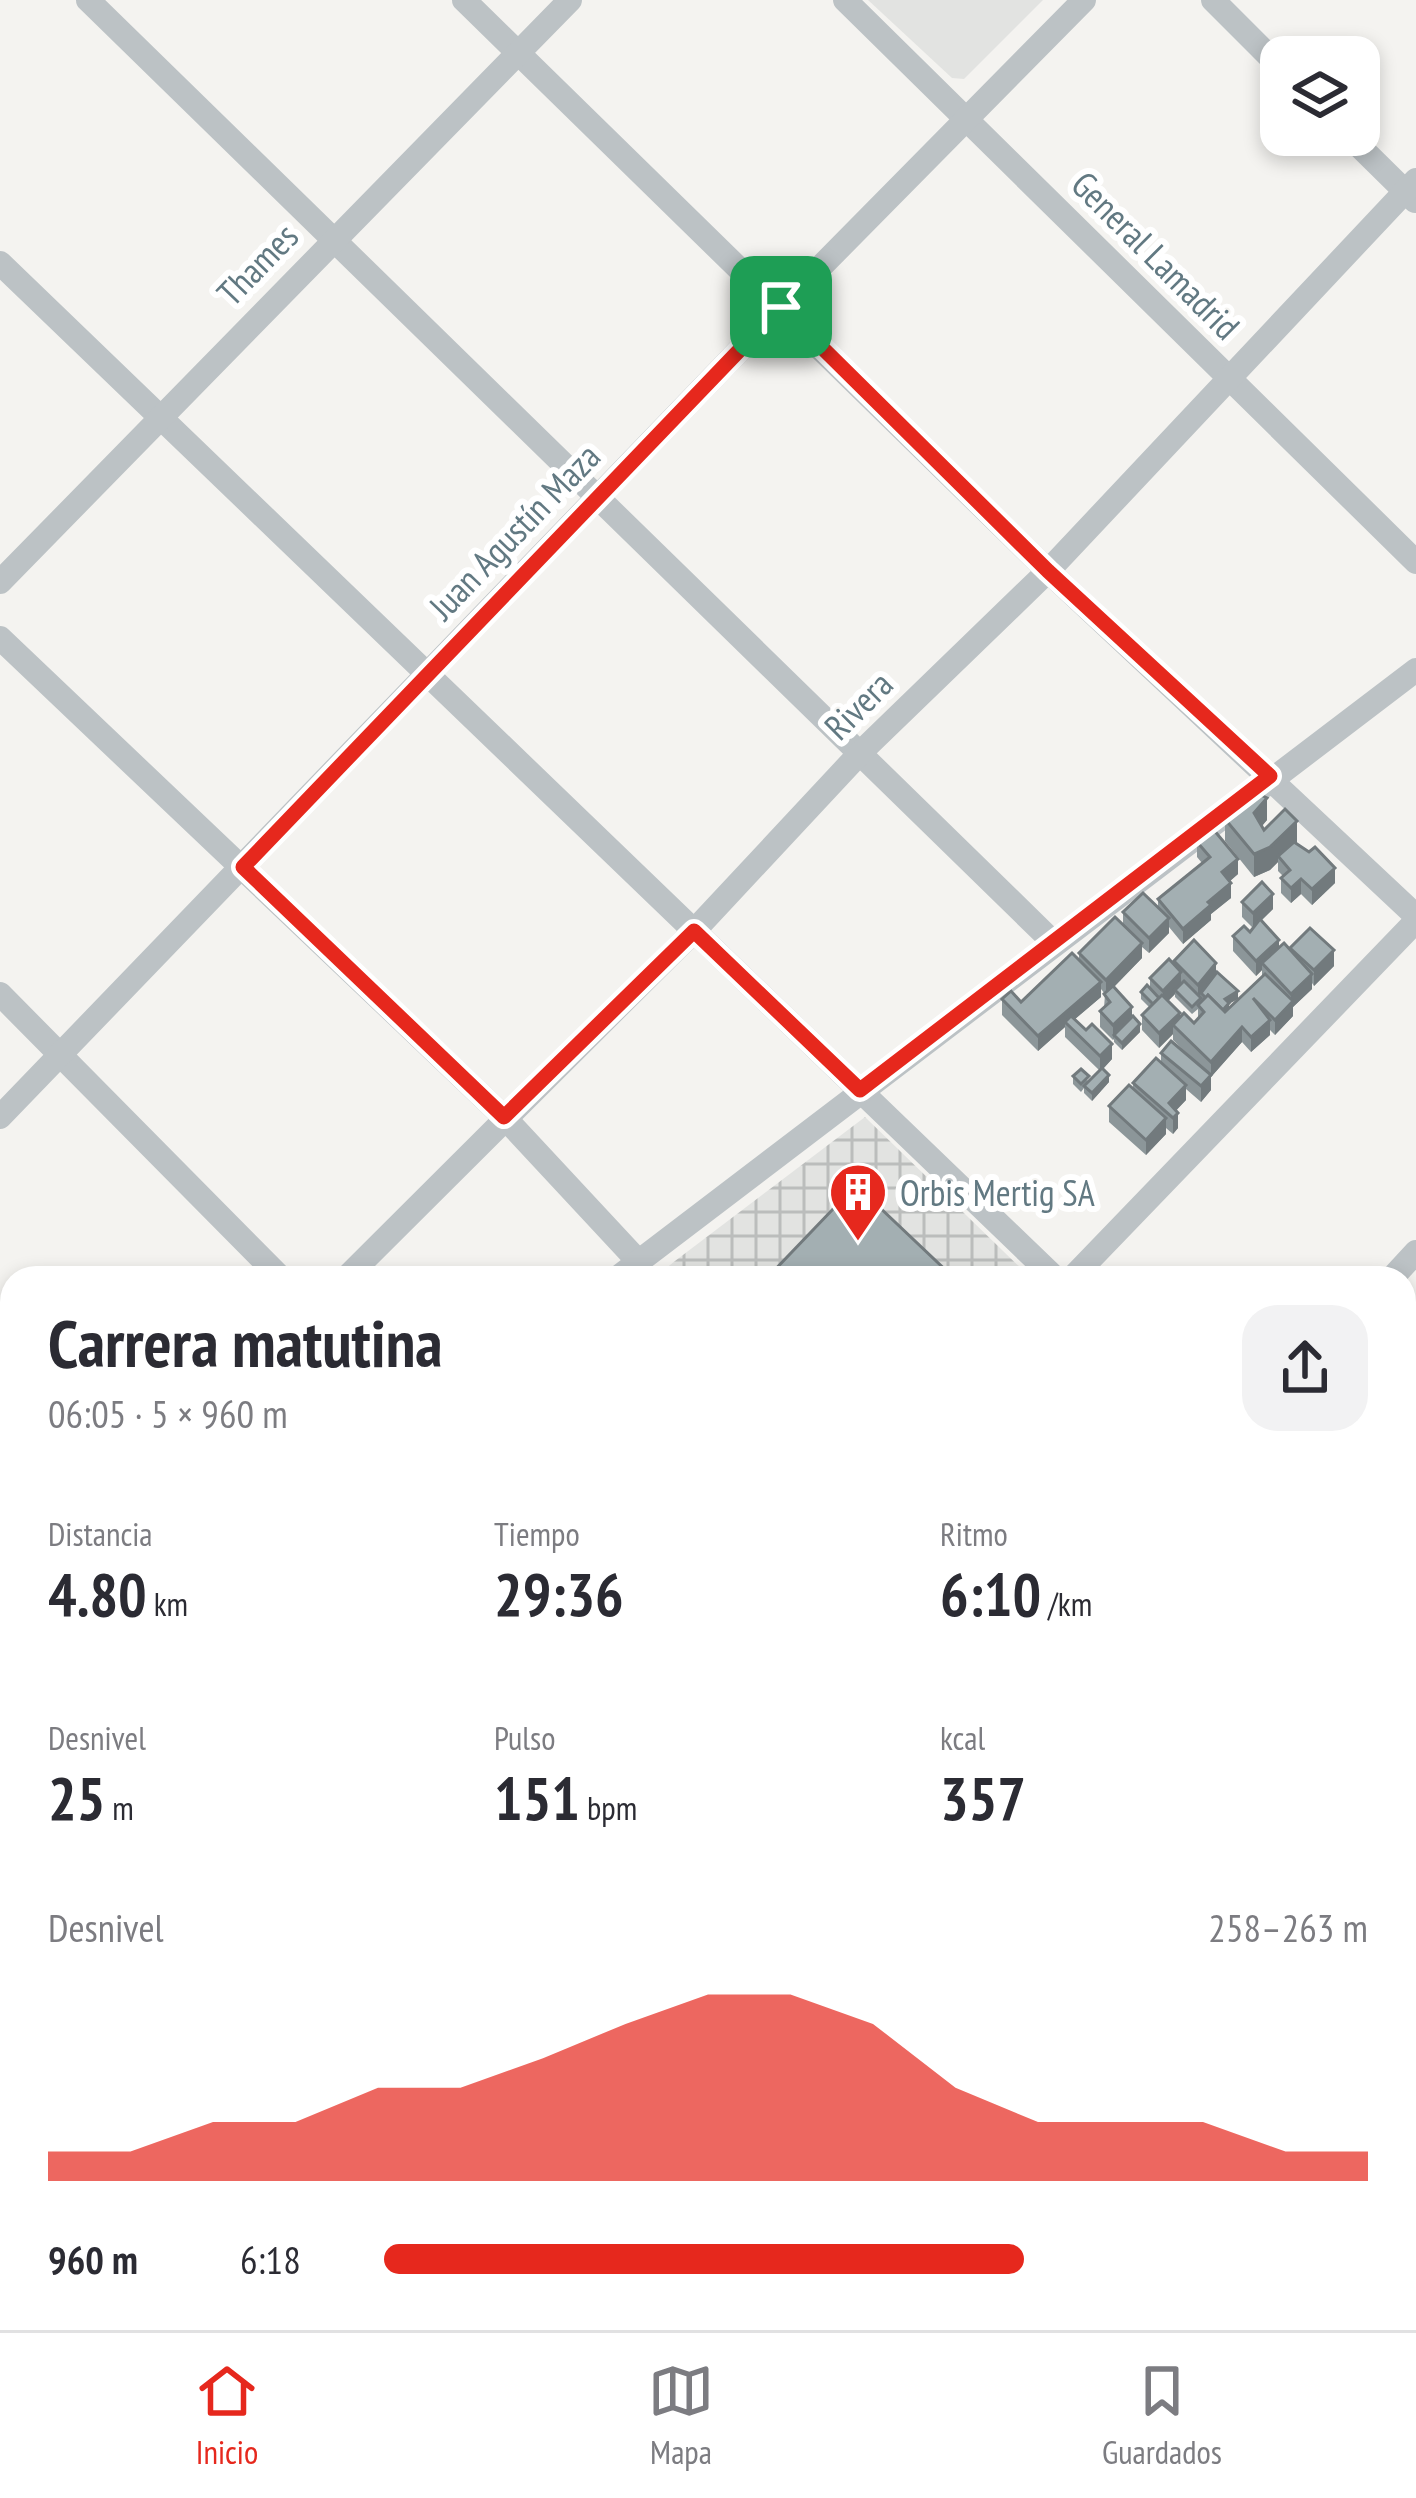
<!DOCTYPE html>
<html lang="es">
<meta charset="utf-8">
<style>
:root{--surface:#fff;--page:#f2f2f3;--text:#2b2b33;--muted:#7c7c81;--line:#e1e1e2;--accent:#e6281d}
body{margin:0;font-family:"PT Sans Narrow",sans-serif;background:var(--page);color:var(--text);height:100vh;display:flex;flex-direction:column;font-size:45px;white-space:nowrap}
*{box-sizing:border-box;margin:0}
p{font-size:39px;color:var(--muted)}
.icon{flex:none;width:66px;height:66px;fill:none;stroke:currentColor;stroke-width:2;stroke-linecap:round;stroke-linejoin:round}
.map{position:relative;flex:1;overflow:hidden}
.details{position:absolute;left:0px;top:1266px;width:1416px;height:1065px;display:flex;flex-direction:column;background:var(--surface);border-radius:36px 36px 0 0;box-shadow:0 6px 18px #0003}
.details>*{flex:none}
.controls{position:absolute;left:1260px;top:36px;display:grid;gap:24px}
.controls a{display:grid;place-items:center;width:120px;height:120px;border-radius:24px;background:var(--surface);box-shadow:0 6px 18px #0003;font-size:60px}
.pin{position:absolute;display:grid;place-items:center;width:102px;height:102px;color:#fff;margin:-51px;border-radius:24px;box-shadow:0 6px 18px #0006}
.round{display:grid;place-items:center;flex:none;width:126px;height:126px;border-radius:36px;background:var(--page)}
.summary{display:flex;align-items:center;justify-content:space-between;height:204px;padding:0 48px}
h1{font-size:66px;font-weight:600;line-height:90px}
.metrics{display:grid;grid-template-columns:repeat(3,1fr);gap:18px;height:204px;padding:12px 48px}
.metrics div{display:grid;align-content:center}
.metrics b{font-size:60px;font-weight:600}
.metrics small{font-size:33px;font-weight:400}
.metrics p{font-size:33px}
.chart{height:336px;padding:24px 48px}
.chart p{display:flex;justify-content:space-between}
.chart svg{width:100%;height:216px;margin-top:12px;fill:var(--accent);opacity:.7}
ul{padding:0 48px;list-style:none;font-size:39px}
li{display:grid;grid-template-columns:192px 144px 1fr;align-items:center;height:90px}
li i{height:30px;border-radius:15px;background:var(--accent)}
.tab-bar{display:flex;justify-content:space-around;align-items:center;height:168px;border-top:3px solid var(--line);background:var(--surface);font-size:33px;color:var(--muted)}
.tab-bar a{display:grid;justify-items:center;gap:6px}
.tab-bar .on{color:var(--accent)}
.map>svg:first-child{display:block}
</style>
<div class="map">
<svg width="1416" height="2330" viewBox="0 0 1416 2330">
<defs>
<pattern id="industrial-grid" width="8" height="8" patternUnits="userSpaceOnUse" patternTransform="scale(3)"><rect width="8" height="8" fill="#e2e3e1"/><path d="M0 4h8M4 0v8" fill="none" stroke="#bbbdbc"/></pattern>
</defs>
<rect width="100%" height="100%" fill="#f4f3f0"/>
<!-- built -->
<path fill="#e2e3e1" d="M868,0H1043L964,79L952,78Z"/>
<!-- industrial -->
<path fill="url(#industrial-grid)" d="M865,1117L1031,1278H654L675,1261Z"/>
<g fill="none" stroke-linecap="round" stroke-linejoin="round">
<!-- minor -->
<g stroke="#bcc2c5" stroke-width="24">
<path d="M88,0L1053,942"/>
<path d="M464,0L1048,571L1416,916"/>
<path d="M845,0L1416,562"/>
<path d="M1213,0L1281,68"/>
<path d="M1348,135L1415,201"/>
<path d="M0,263L1055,1278"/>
<path d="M0,582L570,0"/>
<path d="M0,638L504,1117L638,1261"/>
<path d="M0,994L281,1278"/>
<path d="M0,1117L781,307L1084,0"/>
<path d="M346,1278L694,931L861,752L1048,571L1416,180"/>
<path d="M617,1278L1416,670"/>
<path d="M1072,1278L1416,921"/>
<path d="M1392,1278L1416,1252"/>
<path d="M0,1350L12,1361"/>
<path d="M1404,1376L1416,1382"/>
<path d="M1404,1613L1416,1625"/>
<path d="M0,1639L12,1627"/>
<path d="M1404,1765L1416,1753"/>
<path d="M0,1841L12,1852"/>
<path d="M0,2127L12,2115"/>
<path d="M0,2308L23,2330"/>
<path d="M1404,2315L1416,2303"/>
<path d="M497,2319L509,2330"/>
<path d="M1026,2319L1037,2330"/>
<path d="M336,2330L347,2319"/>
<path d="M854,2330L865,2319"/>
</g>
</g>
<!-- wall -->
<g fill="#8c9699" fill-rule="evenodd">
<path d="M1225,819L1267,820L1262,826L1264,830L1297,844L1335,883L1312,905L1301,894L1291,903L1281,893V878L1283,876L1278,871V862L1270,870L1254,877L1225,841Z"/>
<path d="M1197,842L1238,874L1230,881L1231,898L1211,914V920L1183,944L1169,927V933L1149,953L1142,947V958L1114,987L1140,1032L1122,1050L1114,1042V1039L1113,1040L1100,1027V1011L1104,1008L1105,994L1101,989V997L1075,1019L1112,1059L1103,1069L1109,1082L1092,1101L1084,1093V1088L1081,1092L1073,1084V1076L1089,1081L1099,1070L1065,1037V1027L1038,1051L1002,1015V999L1021,1002L1079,960V953L1123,924V912L1158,908V899L1202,863L1197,857Z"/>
<path d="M1242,902L1273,909L1261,921L1279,948L1290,950V948L1334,966L1314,986L1312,983V989L1293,1007V1016L1275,1035L1270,1030V1035L1251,1052L1242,1042L1211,1077V1090L1201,1102L1186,1089V1100L1176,1110L1178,1128L1173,1134L1166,1128V1134L1146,1155L1109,1122V1106L1133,1088V1083L1161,1062V1053L1195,1061L1173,1040V1034L1159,1048L1142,1030V1015L1149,1007L1141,999V992L1150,988V978L1174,964V961L1216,973L1229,1008L1262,976V970L1256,976L1233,951V936L1250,932L1253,928L1242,917ZM1175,994V997L1192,1014L1198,1009V1019L1194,1023L1180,1018L1168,1001Z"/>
</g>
<!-- shaded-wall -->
<g fill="#727a7d">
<path d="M1267,798V820L1254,835V813Z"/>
<path d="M1297,821V843L1278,856V862L1270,870L1254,877V854Z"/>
<path d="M1238,859V874L1222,888V872Z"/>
<path d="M1335,868V883L1312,905V889Z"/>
<path d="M1301,879V894L1291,903V888Z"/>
<path d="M1231,883V898L1211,914V920L1183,944V929L1208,902Z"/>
<path d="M1273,894V909L1253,928V913Z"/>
<path d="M1169,918V933L1149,953V938Z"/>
<path d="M1279,940V955L1262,963V970L1256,976V961Z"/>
<path d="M1142,943V958L1106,995V980Z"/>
<path d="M1334,950V966L1314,986V970Z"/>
<path d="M1216,963V978L1201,993L1198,1000V985Z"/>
<path d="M1181,972V987L1175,990V994L1163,1006V991Z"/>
<path d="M1312,974V989L1293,1007V1016L1275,1035V1020L1291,1004V994Z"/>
<path d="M1101,982V997L1068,1025L1065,1022V1027L1038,1051V1036Z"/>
<path d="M1238,991V999L1229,1004V1011L1221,1020L1225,999Z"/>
<path d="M1132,1007V1022L1114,1035L1113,1040V1025Z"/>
<path d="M1180,1013V1028L1173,1025V1034L1159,1048V1033Z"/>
<path d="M1270,1020V1035L1251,1052V1037Z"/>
<path d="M1140,1024V1032L1122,1050V1043Z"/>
<path d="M1242,1027V1042L1211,1077V1090L1201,1102V1086L1211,1075V1062Z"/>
<path d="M1112,1044V1059L1100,1072V1056Z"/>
<path d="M1109,1075V1082L1092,1101V1093Z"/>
<path d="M1186,1085V1100L1171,1116L1169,1103Z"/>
<path d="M1178,1113V1128L1173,1134V1118Z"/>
<path d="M1166,1118V1134L1146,1155V1140Z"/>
</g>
<!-- building -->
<g fill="#a3afb2" stroke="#727a7d" stroke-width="3">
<path d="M1257,793L1267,798L1254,813L1264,830L1285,809L1297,821L1270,847L1254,854L1225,819Z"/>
<path d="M1213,829L1238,859L1222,872L1231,883L1208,902L1211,905L1183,929L1158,899L1210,857L1197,842Z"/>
<path d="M1294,842L1309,852L1315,847L1335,868L1312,889L1301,879L1291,888L1281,878L1290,870L1278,856Z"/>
<path d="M1262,882L1273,894L1253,913L1242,902Z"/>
<path d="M1143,893L1169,918L1149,938L1123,912Z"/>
<path d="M1115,917L1142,943L1106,980L1079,953Z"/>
<path d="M1260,919L1279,940L1256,961L1233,936L1244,926L1250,932Z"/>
<path d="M1310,928L1334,950L1314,970L1290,948Z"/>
<path d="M1194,940L1216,963L1198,985L1174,961Z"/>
<path d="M1284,943L1312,974L1291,994L1262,963Z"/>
<path d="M1072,953L1101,982L1038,1036L1002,999L1011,991L1021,1002Z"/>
<path d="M1169,959L1181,972L1163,991L1150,978Z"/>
<path d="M1217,972L1238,991L1225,999L1229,1003L1223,1010L1208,995L1206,998L1201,993Z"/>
<path d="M1265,974L1293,1001L1275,1020L1253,998L1270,1020L1251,1037L1242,1027L1211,1062L1173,1025L1184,1013L1194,1023L1204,1012L1198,1005L1208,995L1225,1012Z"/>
<path d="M1184,981L1201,998L1192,1007L1175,990Z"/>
<path d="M1147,985L1159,998L1153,1004L1141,992Z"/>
<path d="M1113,986L1132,1007L1113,1025L1100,1011L1110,1002L1104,994Z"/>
<path d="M1162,995L1180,1013L1159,1033L1142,1015Z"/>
<path d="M1071,1016L1086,1030L1092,1024L1112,1044L1100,1056L1065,1022Z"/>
<path d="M1133,1016L1140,1024L1122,1043L1114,1035Z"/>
<path d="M1171,1041L1211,1075L1201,1086L1161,1053Z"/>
<path d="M1156,1058L1186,1085L1169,1103L1178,1113L1173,1118L1133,1083Z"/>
<path d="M1102,1068L1109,1075L1092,1093L1084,1086Z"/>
<path d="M1081,1069L1089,1076L1081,1084L1073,1076Z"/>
<path d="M1129,1085L1166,1118L1146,1140L1109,1106Z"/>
<path d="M856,1185L954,1278H767Z"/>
</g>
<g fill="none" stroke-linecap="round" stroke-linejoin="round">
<!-- route casing -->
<g stroke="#fff" stroke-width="24">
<path id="route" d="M781,307L1048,571L1270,776L860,1090L694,931L504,1117L243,867Z"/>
</g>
<!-- route -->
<use href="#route" stroke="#e6281d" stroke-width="15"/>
</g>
<!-- icons -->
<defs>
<g id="building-pin" transform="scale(3)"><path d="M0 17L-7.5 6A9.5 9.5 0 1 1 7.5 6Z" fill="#e6281d" stroke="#fff"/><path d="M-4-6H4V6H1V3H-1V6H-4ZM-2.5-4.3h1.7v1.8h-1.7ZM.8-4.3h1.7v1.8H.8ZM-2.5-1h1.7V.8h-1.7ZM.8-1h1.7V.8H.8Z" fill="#fff"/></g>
</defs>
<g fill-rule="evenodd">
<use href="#building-pin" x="858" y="1192"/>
</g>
<g text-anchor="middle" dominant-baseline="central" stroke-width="12" stroke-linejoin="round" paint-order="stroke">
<!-- street labels -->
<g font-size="36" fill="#627982" stroke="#fff">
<text transform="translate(1156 255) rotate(45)">General Lamadrid</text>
<text transform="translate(257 264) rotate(-46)">Thames</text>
<text transform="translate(514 531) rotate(-46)">Juan Agustín Maza</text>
<text transform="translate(858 705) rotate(-45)">Rivera</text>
</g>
<!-- poi labels -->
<g font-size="36" fill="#627982" stroke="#fff" text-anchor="start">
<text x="900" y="1192">Orbis Mertig SA</text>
</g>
</g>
</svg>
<div class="controls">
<a><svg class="icon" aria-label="layers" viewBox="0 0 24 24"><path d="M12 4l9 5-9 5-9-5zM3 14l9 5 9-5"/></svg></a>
</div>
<div class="pin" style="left:781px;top:307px;background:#1e9e55"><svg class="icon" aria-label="arrive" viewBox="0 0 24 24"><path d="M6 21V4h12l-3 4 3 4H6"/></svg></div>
<section class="details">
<div class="summary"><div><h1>Carrera matutina</h1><p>06:05 · 5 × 960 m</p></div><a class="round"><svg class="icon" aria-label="share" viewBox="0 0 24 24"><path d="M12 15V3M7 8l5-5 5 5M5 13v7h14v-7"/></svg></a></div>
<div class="metrics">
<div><p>Distancia</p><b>4.80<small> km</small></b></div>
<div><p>Tiempo</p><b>29:36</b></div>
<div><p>Ritmo</p><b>6:10<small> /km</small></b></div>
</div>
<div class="metrics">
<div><p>Desnivel</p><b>25<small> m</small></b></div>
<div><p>Pulso</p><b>151<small> bpm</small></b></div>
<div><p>kcal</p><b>357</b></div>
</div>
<div class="chart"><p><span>Desnivel</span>258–263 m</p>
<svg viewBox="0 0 160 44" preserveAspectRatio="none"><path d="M0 44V38L10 38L20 32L30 32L40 25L50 25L60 19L70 12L80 6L90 6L100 12L110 25L120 32L130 32L140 32L150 38L160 38V44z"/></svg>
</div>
<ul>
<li><b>960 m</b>6:18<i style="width:65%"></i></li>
</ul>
</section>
</div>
<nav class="tab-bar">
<a class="on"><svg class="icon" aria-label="home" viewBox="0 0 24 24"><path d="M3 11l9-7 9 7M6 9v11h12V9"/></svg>Inicio</a>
<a><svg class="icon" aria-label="map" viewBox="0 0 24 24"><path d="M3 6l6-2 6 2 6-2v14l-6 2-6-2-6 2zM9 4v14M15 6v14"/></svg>Mapa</a>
<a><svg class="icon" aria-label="saved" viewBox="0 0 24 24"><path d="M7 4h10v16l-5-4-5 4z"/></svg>Guardados</a>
</nav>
